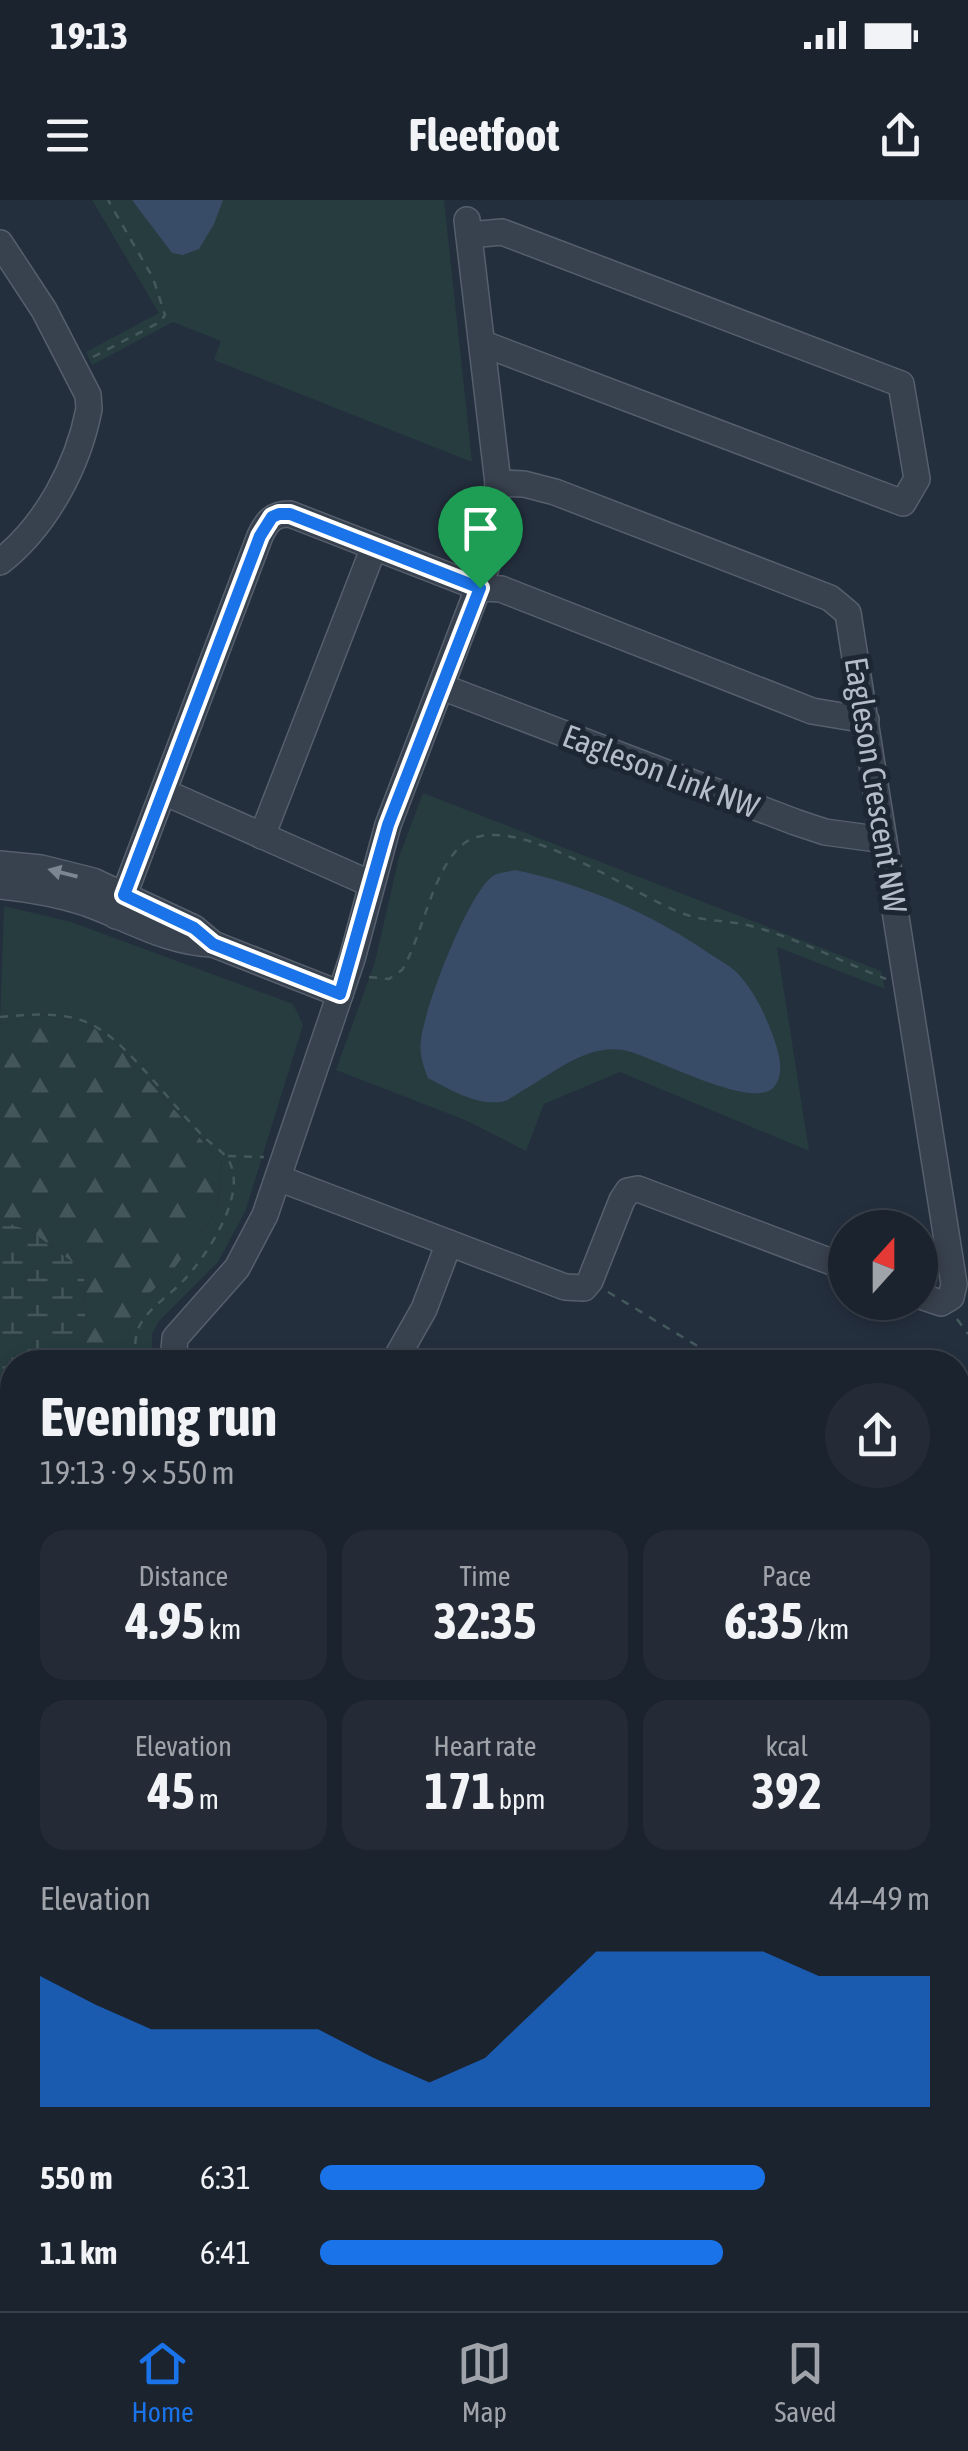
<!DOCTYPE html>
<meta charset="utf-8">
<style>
:root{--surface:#1b232e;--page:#242b36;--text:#f1f3f6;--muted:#a0a4aa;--line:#39404a;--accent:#1a73e8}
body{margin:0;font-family:"Asap Condensed",sans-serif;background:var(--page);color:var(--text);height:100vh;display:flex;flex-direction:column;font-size:38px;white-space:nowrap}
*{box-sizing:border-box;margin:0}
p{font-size:32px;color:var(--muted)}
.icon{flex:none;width:55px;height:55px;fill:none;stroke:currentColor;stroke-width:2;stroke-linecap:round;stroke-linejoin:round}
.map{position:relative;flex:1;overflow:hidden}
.details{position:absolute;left:0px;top:1150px;width:970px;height:962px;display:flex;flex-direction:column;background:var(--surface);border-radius:40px 40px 0 0;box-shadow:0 5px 15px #0003,0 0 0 2px var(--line)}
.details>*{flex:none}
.needle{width:65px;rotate:21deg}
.tools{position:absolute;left:828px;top:1010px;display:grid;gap:20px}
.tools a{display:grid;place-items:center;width:110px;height:110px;border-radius:50%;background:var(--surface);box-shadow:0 5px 15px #0003,0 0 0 2px var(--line);font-size:50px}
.pin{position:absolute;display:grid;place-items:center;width:85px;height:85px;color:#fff;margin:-102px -42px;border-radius:50% 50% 50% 0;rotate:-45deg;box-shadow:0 0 10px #0007}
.pin .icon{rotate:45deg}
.round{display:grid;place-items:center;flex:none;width:105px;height:105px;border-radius:52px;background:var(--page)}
.head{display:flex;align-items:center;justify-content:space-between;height:170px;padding:0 40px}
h1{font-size:55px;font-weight:700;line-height:75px}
.metrics{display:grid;grid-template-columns:repeat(3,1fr);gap:15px;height:170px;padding:10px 40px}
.metrics div{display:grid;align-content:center;border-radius:25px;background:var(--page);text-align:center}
.metrics b{font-size:50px;font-weight:700}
.metrics small{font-size:28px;font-weight:400}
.metrics p{font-size:28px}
.chart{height:280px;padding:20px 40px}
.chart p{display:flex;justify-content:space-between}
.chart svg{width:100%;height:180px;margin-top:10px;fill:var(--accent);opacity:.7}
ul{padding:0 40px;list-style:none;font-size:32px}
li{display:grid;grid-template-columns:160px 120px 1fr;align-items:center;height:75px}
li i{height:25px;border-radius:12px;background:var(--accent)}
.status{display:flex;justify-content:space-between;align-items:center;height:70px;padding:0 50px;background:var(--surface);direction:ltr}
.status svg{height:28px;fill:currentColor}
header{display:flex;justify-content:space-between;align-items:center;height:130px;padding:0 40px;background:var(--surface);font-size:45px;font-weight:700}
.tabs{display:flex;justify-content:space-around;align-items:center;height:140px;border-top:2px solid var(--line);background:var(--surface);font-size:28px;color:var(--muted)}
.tabs a{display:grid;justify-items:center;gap:5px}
.tabs .current{color:var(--accent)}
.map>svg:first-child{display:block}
</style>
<div class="status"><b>19:13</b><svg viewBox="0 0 49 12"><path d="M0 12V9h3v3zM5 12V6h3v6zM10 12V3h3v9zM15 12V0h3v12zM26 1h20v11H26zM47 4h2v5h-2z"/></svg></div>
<header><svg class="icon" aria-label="menu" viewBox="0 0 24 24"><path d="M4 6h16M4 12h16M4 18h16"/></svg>Fleetfoot<svg class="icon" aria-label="share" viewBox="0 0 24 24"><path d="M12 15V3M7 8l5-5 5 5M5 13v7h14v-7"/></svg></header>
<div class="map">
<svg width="968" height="2111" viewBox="0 0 968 2111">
<defs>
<pattern id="forest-firs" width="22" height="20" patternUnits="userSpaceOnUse" patternTransform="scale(2.5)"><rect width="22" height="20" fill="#263c3f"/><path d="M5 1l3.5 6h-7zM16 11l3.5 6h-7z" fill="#435659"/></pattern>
<pattern id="wetland-marsh" width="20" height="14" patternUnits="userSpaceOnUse" patternTransform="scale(2.5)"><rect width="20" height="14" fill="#263c3f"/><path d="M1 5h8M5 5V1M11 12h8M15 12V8" fill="none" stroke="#435659"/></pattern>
</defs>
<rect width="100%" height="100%" fill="#242f3e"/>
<!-- forest -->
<g fill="url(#forest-firs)">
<path d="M40,815L79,821L109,836L222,963L217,1011L171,1073L145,1098L128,1162H86L84,1071L32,1032L0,1020V824Z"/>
<path d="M958,1289L968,1294V1413L958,1399Z"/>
<path d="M12,1786V2080L0,2091V1806Z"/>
<path d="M968,1863V2111H608L582,2100H958V1869Z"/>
</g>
<!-- wetland -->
<path fill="url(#wetland-marsh)" d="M0,1020L32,1032L84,1071L86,1162H12V1605L0,1597Z"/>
<!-- park -->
<g fill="#263c3f">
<path d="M92,0H444L472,262L214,160L221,141L173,122L92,165L86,152L159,113Z"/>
<path d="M423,593L881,771L885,789L777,747L809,951L620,872L544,904L526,951L465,920L336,870L375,762L399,657Z"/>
<path d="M4,706L71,722L293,804L303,825L245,1012L218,1062L159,1121L152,1134V1162H126L129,1122L145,1098L171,1073L217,1011L222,963L109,836L79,821L40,815L0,824Z"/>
</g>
<!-- water -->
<g fill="#394c67">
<path d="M132,0H223L214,24L199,49L183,55L172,53Z"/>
<path d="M515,670C584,684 652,714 710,754C719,760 733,767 740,776C755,793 765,814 773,836C778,851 786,872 774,887C753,912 652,855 623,850C585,844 551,875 520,892C514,896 506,902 500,902C475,905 449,889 428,878C423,865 419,854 421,840C424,809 468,693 493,676C498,672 509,672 515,670Z"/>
</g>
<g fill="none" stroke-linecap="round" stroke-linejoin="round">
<!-- stream -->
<g stroke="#394c67" stroke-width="5">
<path d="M0,1861L12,1842"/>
<path d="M958,2027H968"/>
</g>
<!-- minor casing -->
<g stroke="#565f6c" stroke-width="28">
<g id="minor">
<path d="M469,35L502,32L901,184L917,279L903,303L484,144"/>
<path d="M0,43L44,110L88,195L89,209C78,266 46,326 0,362"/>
<path d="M498,283L524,284L555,292L830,398L848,413L954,1084L951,1097L941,1103L920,1096"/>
<path d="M442,487L795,622L825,632L884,640"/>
<path d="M164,592L371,684"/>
<path d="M262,636L374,347"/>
<path d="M0,664L41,668L93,681L194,728L213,744L340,794"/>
<path d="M0,686C29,689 58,694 86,703C128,718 168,743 213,744"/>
<path d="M116,716L260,336C267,321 273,314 290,314L480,388L501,389L812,511L866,520"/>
<path d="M278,978L565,1087L584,1088L590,1081L622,1000L628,991L638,989L845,1067"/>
<path d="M173,1162L175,1138L237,1068L265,1015L352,759L388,625L487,365L498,283L467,20"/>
<path d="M394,1162L424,1109L449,1043"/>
</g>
</g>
<!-- path -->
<g stroke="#44595c" stroke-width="2.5" stroke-dasharray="8 8" stroke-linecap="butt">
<path d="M93,157L160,122L165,115L153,78L108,0"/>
<path d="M369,777L389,779L402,770C423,736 433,664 466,642C516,610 634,696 684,714C706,722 729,720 751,726C797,738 842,762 886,779"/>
<path d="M0,817C83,809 99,819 153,880C170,899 186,919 204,937C211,944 221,950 227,958C251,991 206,1057 183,1081C170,1095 149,1108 140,1125C134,1136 135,1150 135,1162"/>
<path d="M228,956L264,957"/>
<path d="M608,1092L709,1153"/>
<path d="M957,1119L968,1134"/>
<path d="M680,1162L689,1157L709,1153L725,1162"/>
<path d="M958,1275L968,1278"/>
<path d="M958,1414L968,1426"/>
<path d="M958,1645L968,1644"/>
<path d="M958,1857L968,1852"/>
</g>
<!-- minor -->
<use href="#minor" stroke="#38414e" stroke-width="25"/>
</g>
<!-- one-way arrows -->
<defs><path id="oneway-solid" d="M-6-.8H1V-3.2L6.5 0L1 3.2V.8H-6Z" transform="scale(2.5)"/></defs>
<use fill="#7c8592" href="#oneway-solid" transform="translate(63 673) rotate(-166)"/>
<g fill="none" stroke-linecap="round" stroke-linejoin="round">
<!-- route casing -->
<g stroke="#fff" stroke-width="20">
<path id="route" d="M279,314H290L480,388L388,625L340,794L213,744L194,728L124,695L260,336L272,317Z"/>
</g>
<!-- route -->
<use href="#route" stroke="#1a73e8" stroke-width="12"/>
</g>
<g text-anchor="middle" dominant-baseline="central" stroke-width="10" stroke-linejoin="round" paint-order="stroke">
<!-- street labels -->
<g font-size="32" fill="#b4bcc9" stroke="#1d2633">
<text transform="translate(661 571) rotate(21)">Eagleson Link NW</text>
<text transform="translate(876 585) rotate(81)">Eagleson Crescent NW</text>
</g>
</g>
</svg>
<div class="tools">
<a><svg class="needle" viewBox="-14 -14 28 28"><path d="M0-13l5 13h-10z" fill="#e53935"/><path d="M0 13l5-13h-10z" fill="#a0a4aa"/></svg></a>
</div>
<div class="pin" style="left:480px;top:388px;background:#1e9e55"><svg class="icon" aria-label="arrive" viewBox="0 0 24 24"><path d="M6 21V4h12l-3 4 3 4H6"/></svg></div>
<section class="details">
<div class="head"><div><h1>Evening run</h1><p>19:13 · 9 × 550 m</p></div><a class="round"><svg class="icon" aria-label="share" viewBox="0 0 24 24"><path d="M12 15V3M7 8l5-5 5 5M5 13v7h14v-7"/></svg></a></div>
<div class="metrics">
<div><p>Distance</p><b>4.95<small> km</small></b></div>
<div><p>Time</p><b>32:35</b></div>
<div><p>Pace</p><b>6:35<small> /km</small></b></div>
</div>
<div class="metrics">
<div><p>Elevation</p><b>45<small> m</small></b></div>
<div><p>Heart rate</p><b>171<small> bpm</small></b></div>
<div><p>kcal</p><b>392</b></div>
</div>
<div class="chart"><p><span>Elevation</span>44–49 m</p>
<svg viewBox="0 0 160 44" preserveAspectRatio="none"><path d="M0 44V12L10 19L20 25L30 25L40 25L50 25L60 32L70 38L80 32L90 19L100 6L110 6L120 6L130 6L140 12L150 12L160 12V44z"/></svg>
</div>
<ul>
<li><b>550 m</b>6:31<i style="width:73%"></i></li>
<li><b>1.1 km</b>6:41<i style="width:66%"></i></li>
</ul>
</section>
</div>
<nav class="tabs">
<a class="current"><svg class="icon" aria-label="home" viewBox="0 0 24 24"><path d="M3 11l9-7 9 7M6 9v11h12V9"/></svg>Home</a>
<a><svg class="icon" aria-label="map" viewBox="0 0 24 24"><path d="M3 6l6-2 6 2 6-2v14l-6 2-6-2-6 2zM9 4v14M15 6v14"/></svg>Map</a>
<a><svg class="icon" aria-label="saved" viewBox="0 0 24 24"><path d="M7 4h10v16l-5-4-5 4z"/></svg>Saved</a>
</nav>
